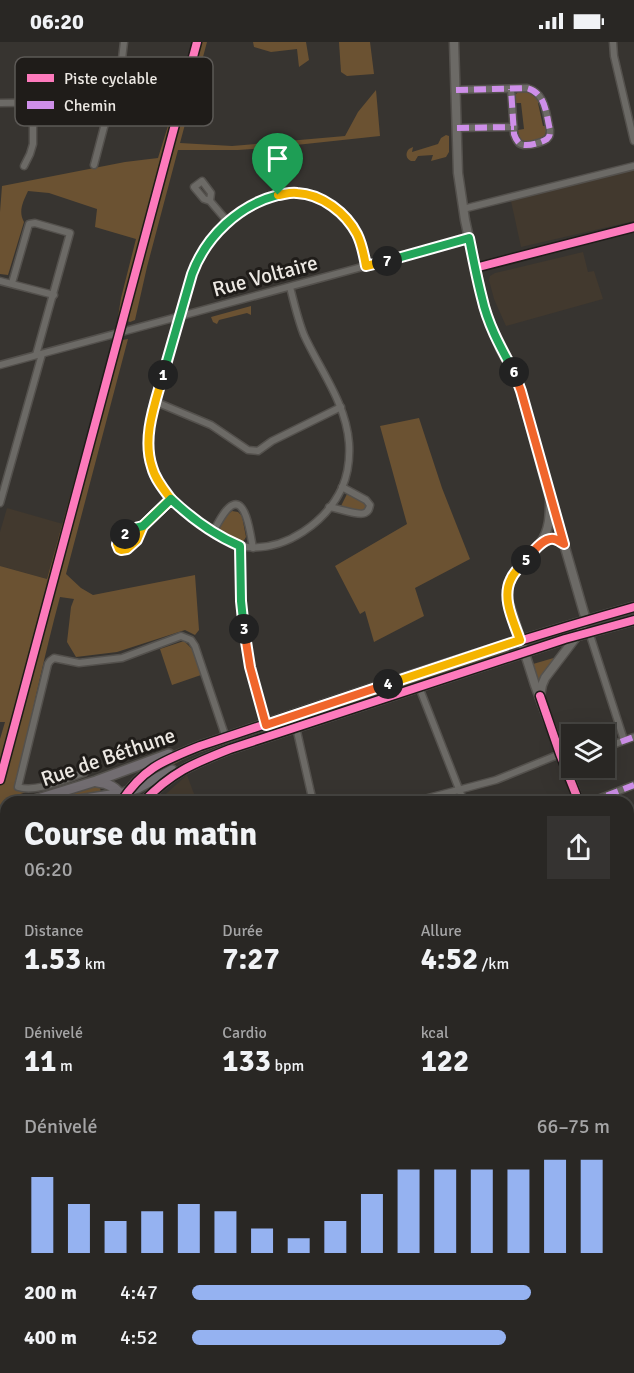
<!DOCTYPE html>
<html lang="fr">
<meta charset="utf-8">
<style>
:root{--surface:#292724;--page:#353331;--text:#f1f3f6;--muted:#a5a5a6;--line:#454441;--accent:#95b2f1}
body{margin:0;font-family:Signika,sans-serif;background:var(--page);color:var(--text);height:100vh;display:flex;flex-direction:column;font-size:22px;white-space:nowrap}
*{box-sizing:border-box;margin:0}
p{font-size:20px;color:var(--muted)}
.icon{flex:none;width:33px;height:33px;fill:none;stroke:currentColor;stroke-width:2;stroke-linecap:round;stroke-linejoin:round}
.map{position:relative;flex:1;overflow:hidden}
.panel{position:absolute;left:0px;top:754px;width:634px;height:578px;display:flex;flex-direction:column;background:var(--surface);border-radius:18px 18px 0 0;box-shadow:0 6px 24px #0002,0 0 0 2px var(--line)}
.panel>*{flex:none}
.fabs{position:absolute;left:561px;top:682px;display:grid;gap:12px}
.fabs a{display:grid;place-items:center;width:54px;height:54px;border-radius:0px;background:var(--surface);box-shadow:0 6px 24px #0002,0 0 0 2px var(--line);font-size:30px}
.pin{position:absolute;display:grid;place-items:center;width:51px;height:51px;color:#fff;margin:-62px -26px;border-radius:50% 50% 50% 0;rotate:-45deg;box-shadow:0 0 6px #0007}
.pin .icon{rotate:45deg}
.km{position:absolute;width:30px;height:30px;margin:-15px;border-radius:50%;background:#222;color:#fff;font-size:16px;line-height:30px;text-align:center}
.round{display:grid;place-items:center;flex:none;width:63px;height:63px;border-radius:0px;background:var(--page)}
.headline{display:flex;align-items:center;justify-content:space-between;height:102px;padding:0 24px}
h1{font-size:33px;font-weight:800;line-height:45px}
.stats{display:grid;grid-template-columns:repeat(3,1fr);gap:9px;height:102px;padding:6px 24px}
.stats div{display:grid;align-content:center}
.stats b{font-size:30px;font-weight:800}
.stats small{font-size:16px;font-weight:400}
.stats p{font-size:16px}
.chart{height:168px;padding:12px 24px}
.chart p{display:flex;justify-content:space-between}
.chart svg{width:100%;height:108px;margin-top:6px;stroke:var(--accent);stroke-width:6}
ul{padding:0 24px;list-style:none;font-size:20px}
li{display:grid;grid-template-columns:96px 72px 1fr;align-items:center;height:45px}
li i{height:15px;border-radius:8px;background:var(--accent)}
.status{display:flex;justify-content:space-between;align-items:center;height:42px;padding:0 30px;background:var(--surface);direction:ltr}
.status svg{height:16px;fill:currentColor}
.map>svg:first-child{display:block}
</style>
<div class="status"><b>06:20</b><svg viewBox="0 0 49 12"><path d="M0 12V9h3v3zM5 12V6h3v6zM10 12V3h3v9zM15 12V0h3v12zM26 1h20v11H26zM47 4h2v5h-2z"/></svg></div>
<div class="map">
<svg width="634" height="1331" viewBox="0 0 634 1331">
<rect width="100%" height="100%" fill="#373430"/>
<!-- built -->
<g fill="#42392e">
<path d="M634,126V179L521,205L511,159Z"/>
<path d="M583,210L588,230L594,229L603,257L506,284L494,257L489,238L490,234L495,231Z"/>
<path d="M7,466L63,482L47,537L0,524V490Z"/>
<path d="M187,733L197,760H157Z"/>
<path d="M1,934H6V1314L0,1266Z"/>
<path d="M7,1326H70L71,1331H8Z"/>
</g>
<!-- green -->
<g fill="#6b5232">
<path d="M194,0H207L180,101L232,104L345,94L358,70L376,48L380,94L268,106L238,108H178L147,225L135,278L130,280L118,275L121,256L136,197L95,185L97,167L49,151L28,149C23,160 18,169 24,180L8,233L0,232V170L2,144L125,120L158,116Z"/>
<path d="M253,0H306L309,18L299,25L297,7L271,10L254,5Z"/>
<path d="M339,0H370L374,32L347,34L341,30Z"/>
<path d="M518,50H530L540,57V60L538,61L543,84H546V90L544,95C535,98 528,102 519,97L518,88L524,87L521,61H516L515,53Z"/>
<path d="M446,93L449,94V110L446,115L431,119L433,113L418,114L415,119H411C406,117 405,111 409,107L413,105L412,110L438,102L441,96Z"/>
<path d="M251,264V273L247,271L219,278L217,282L213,280L211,275Z"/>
<path d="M128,297L66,532L81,546L93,553L195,533L199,588L195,593L185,588L117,610L76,615L67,600L71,565L74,557L60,555C43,618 30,682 15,746L26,750L15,754L16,759L6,760V762L0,763V697L5,680H0V524L47,537L113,300L120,301L122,298Z"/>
<path d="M419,376L442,446L470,517L415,546L424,574L374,600L365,569L360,572L335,524L407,482L380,384Z"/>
<path d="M348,450L364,458L367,463L365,468L362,469L341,464Z"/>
<path d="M232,469L238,470L242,474L246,495L243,500C238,499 234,497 229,495C213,487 221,478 232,469Z"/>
<path d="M184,599L192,607L201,633L172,643L160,607Z"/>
<path d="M507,605L509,611L408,645L309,674L308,672Z"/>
<path d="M557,615L540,637L538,638L533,622Z"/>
<path d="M304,674V675L189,714L149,736H145L176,717Z"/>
<path d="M94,744L100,745L101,751L66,756V753Z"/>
<path d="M0,1266L6,1314V1326H7L8,1331H0Z"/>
</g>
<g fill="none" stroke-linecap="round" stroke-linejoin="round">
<!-- minor casing -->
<g stroke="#54514d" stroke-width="9">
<g id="minor">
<path d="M613,0L614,14L634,99"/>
<path d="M456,48L527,46C546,51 546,72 550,88C550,93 550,94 547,97C541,101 524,106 519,101C517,99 515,95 514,92L511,47"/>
<path d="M0,61L77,60L109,68"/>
<path d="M457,86L514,85"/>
<path d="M94,123L122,17L124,0"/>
<path d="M24,124L30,112L33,102V60"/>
<path d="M210,159L204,157L194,145L202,139L211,151L210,159L228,180"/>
<path d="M463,167L634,124"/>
<path d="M475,226L634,185"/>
<path d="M0,239L54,253"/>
<path d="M12,241L29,182L35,181L70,191L36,313"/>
<path d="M290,245C294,261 298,278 304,293C320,328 346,361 349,401C350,416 348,432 342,446C326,480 286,509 247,505C234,504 222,495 210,488C168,461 143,435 150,382C158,349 168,317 177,285C184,258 190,228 206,204C219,185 238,172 258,161C274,152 292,147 310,154C347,166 358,188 366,224"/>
<path d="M0,323L469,196"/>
<path d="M156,360L211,383L248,408L258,409L272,399L341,365"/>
<path d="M0,461L42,312"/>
<path d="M329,465C337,466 359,474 365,471C369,469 369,467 370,463L366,458L342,445"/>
<path d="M143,484L137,498L124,508L119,507L117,502L127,489L131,487L143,484L172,457"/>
<path d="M213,490C217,483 225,466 233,463C247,457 251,497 253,506"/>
<path d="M240,504C240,526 239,548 242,569C245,608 255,645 266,683"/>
<path d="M589,590L624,698"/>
<path d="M419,645L464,760"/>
<path d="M296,685L313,760"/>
<path d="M604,706L634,695"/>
<path d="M84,731C65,737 37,751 18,745L48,622L50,619L54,616L79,621L122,616L181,594L191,598L195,604L226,696"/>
<path d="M413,760L496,738L560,712"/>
<path d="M590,760L634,743"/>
<path d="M628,798L634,797"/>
<path d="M628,905L634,903"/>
<path d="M0,927H6"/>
<path d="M628,977L634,975"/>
<path d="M628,1090L634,1088"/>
<path d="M628,1200L634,1207"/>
<path d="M128,1326L129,1331"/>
<path d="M250,1326L252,1331"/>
<path d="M331,1326L332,1331"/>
<path d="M445,1326L446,1331"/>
<path d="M632,1331L634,1329"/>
</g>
</g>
<!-- tertiary casing -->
<g stroke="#54514d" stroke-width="10">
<path id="tertiary" d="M515,1326L519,1331"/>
</g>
<!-- secondary casing -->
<g stroke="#54514d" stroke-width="11">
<g id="secondary">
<path d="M454,0L458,131L465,178L484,265L500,306L518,339L550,456C550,473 550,488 540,502C527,522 505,530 508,558L535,643L579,760"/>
<path d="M540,503C551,496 552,495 564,502"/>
<path d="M540,654L542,643L545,636L580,590L586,578L553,464"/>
<path d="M628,868L634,879"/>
</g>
</g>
<!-- primary casing -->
<g stroke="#54514d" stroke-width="12">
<g id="primary">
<path d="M97,740C108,741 117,746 122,755"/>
<path d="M28,760L96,739L169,712"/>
<path d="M66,760L123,751L138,746L172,728"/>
<path d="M121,760C143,726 163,719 200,704C344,656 488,606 634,565"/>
<path d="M143,760C172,730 192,722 230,707L565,597L634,578"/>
<path d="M0,769L6,767"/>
<path d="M0,780L6,779"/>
<path d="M50,1326V1331"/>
<path d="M62,1326L63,1331"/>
</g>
</g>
<!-- minor -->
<use href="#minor" stroke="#6c6a66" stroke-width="6"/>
<!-- tertiary -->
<use href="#tertiary" stroke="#6c6a66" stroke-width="8"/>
<!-- secondary -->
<use href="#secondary" stroke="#6c6a66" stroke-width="8"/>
<!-- primary -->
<use href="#primary" stroke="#726d71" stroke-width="9"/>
<!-- quiet -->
<g stroke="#ce8fe9" stroke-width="6" stroke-dasharray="12 6" stroke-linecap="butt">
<path d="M456,48L527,46C546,51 546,72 550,88C550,93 550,94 547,97C541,101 524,106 519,101C517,99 515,95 514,92L511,47"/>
<path d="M457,86L514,85"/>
<path d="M604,706L634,695"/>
<path d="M590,760L634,743"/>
</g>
<!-- cycleway casing -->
<g stroke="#1f1c19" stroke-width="11">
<g id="cycleway">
<path d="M475,226L634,185"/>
<path d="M540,654L560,712L579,760"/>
<path d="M0,738L197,0"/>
<path d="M121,760C143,726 163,719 200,704C344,656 488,606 634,565"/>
<path d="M143,760C172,730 192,722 230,707L565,597L634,578"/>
</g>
</g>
<!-- cycleway -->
<use href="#cycleway" stroke="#fd7abc" stroke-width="8"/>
</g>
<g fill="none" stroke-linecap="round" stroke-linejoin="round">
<!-- split-1 casing -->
<g stroke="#fff" stroke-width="12">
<path id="split-1" d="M163,333L192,232C206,194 239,163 278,153"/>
</g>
<!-- split-2 casing -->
<g stroke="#fff" stroke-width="12">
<path id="split-2" d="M125,492L117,502L119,507L121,508L127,507L137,498L143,484L171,457C164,448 155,437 152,425C142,395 155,362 163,333"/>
</g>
<!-- split-3 casing -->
<g stroke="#fff" stroke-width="12">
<path id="split-3" d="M125,492L131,487L143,484L171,457C191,476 214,493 240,504L241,559L244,587"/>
</g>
<!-- split-4 casing -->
<g stroke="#fff" stroke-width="12">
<path id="split-4" d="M244,587L250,625L266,683L388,642"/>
</g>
<!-- split-5 casing -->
<g stroke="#fff" stroke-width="12">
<path id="split-5" d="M388,642L520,598C514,580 501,556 511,537C514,530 520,524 526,518"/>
</g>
<!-- split-6 casing -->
<g stroke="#fff" stroke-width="12">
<path id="split-6" d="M514,330L521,349L564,502C562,501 556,497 554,497C543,495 532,511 526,518"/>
</g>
<!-- split-7 casing -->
<g stroke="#fff" stroke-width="12">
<path id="split-7" d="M387,219L469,196C473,216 477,237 482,256C488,283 501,306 514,330"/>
</g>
<!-- split-8 casing -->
<g stroke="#fff" stroke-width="12">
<path id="split-8" d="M278,153C285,152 291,150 297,151C322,152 346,171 357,192C362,202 364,213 366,224L387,219"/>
</g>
<!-- split-1 -->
<use href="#split-1" stroke="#22a559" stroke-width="8"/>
<!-- split-2 -->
<use href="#split-2" stroke="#f5b400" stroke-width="8"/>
<!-- split-3 -->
<use href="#split-3" stroke="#22a559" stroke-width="8"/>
<!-- split-4 -->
<use href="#split-4" stroke="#f0652b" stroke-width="8"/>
<!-- split-5 -->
<use href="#split-5" stroke="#f5b400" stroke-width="8"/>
<!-- split-6 -->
<use href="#split-6" stroke="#f0652b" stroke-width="8"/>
<!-- split-7 -->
<use href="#split-7" stroke="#22a559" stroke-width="8"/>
<!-- split-8 -->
<use href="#split-8" stroke="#f5b400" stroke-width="8"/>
</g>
<g text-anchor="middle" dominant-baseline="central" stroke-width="6" stroke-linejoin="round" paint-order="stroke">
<!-- street labels -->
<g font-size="21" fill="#ece8e3" stroke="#1f1c19">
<text transform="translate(265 234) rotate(-15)">Rue Voltaire</text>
<text transform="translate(108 715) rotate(-19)">Rue de Béthune</text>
</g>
</g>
<!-- legend -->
<rect x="15" y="15" width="198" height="69" rx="9" fill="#1f1c19" stroke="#5c5956" stroke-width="1.5"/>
<rect x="27" y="32" width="27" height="8" fill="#fd7abc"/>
<rect x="27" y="59" width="27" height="8" fill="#ce8fe9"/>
<g font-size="16" fill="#ece8e3">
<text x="64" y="42">Piste cyclable</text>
<text x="64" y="69">Chemin</text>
</g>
</svg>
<div class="fabs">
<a><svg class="icon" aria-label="layers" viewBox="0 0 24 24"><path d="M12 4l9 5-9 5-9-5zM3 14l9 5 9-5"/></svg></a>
</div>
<div class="pin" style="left:278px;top:153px;background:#1e9e55"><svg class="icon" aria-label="arrive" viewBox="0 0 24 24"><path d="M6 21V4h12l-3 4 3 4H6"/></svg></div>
<b class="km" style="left:163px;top:333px">1</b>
<b class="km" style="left:125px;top:492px">2</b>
<b class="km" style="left:244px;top:587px">3</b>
<b class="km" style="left:388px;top:642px">4</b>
<b class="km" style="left:526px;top:518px">5</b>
<b class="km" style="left:514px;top:330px">6</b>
<b class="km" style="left:387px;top:219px">7</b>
<section class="panel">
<div class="headline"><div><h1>Course du matin</h1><p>06:20</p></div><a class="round"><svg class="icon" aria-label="share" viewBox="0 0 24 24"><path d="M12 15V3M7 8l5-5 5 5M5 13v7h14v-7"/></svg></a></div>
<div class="stats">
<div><p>Distance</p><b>1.53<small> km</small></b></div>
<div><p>Durée</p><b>7:27</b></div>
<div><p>Allure</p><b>4:52<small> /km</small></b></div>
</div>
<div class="stats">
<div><p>Dénivelé</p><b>11<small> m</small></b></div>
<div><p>Cardio</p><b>133<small> bpm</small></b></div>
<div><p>kcal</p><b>122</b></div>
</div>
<div class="chart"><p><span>Dénivelé</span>66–75 m</p>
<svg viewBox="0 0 160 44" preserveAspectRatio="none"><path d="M5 44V13M15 44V24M25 44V31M35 44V27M45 44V24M55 44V27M65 44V34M75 44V38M85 44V31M95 44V20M105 44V10M115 44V10M125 44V10M135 44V10M145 44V6M155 44V6"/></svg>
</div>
<ul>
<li><b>200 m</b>4:47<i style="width:81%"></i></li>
<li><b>400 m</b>4:52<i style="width:75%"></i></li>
</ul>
</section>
</div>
